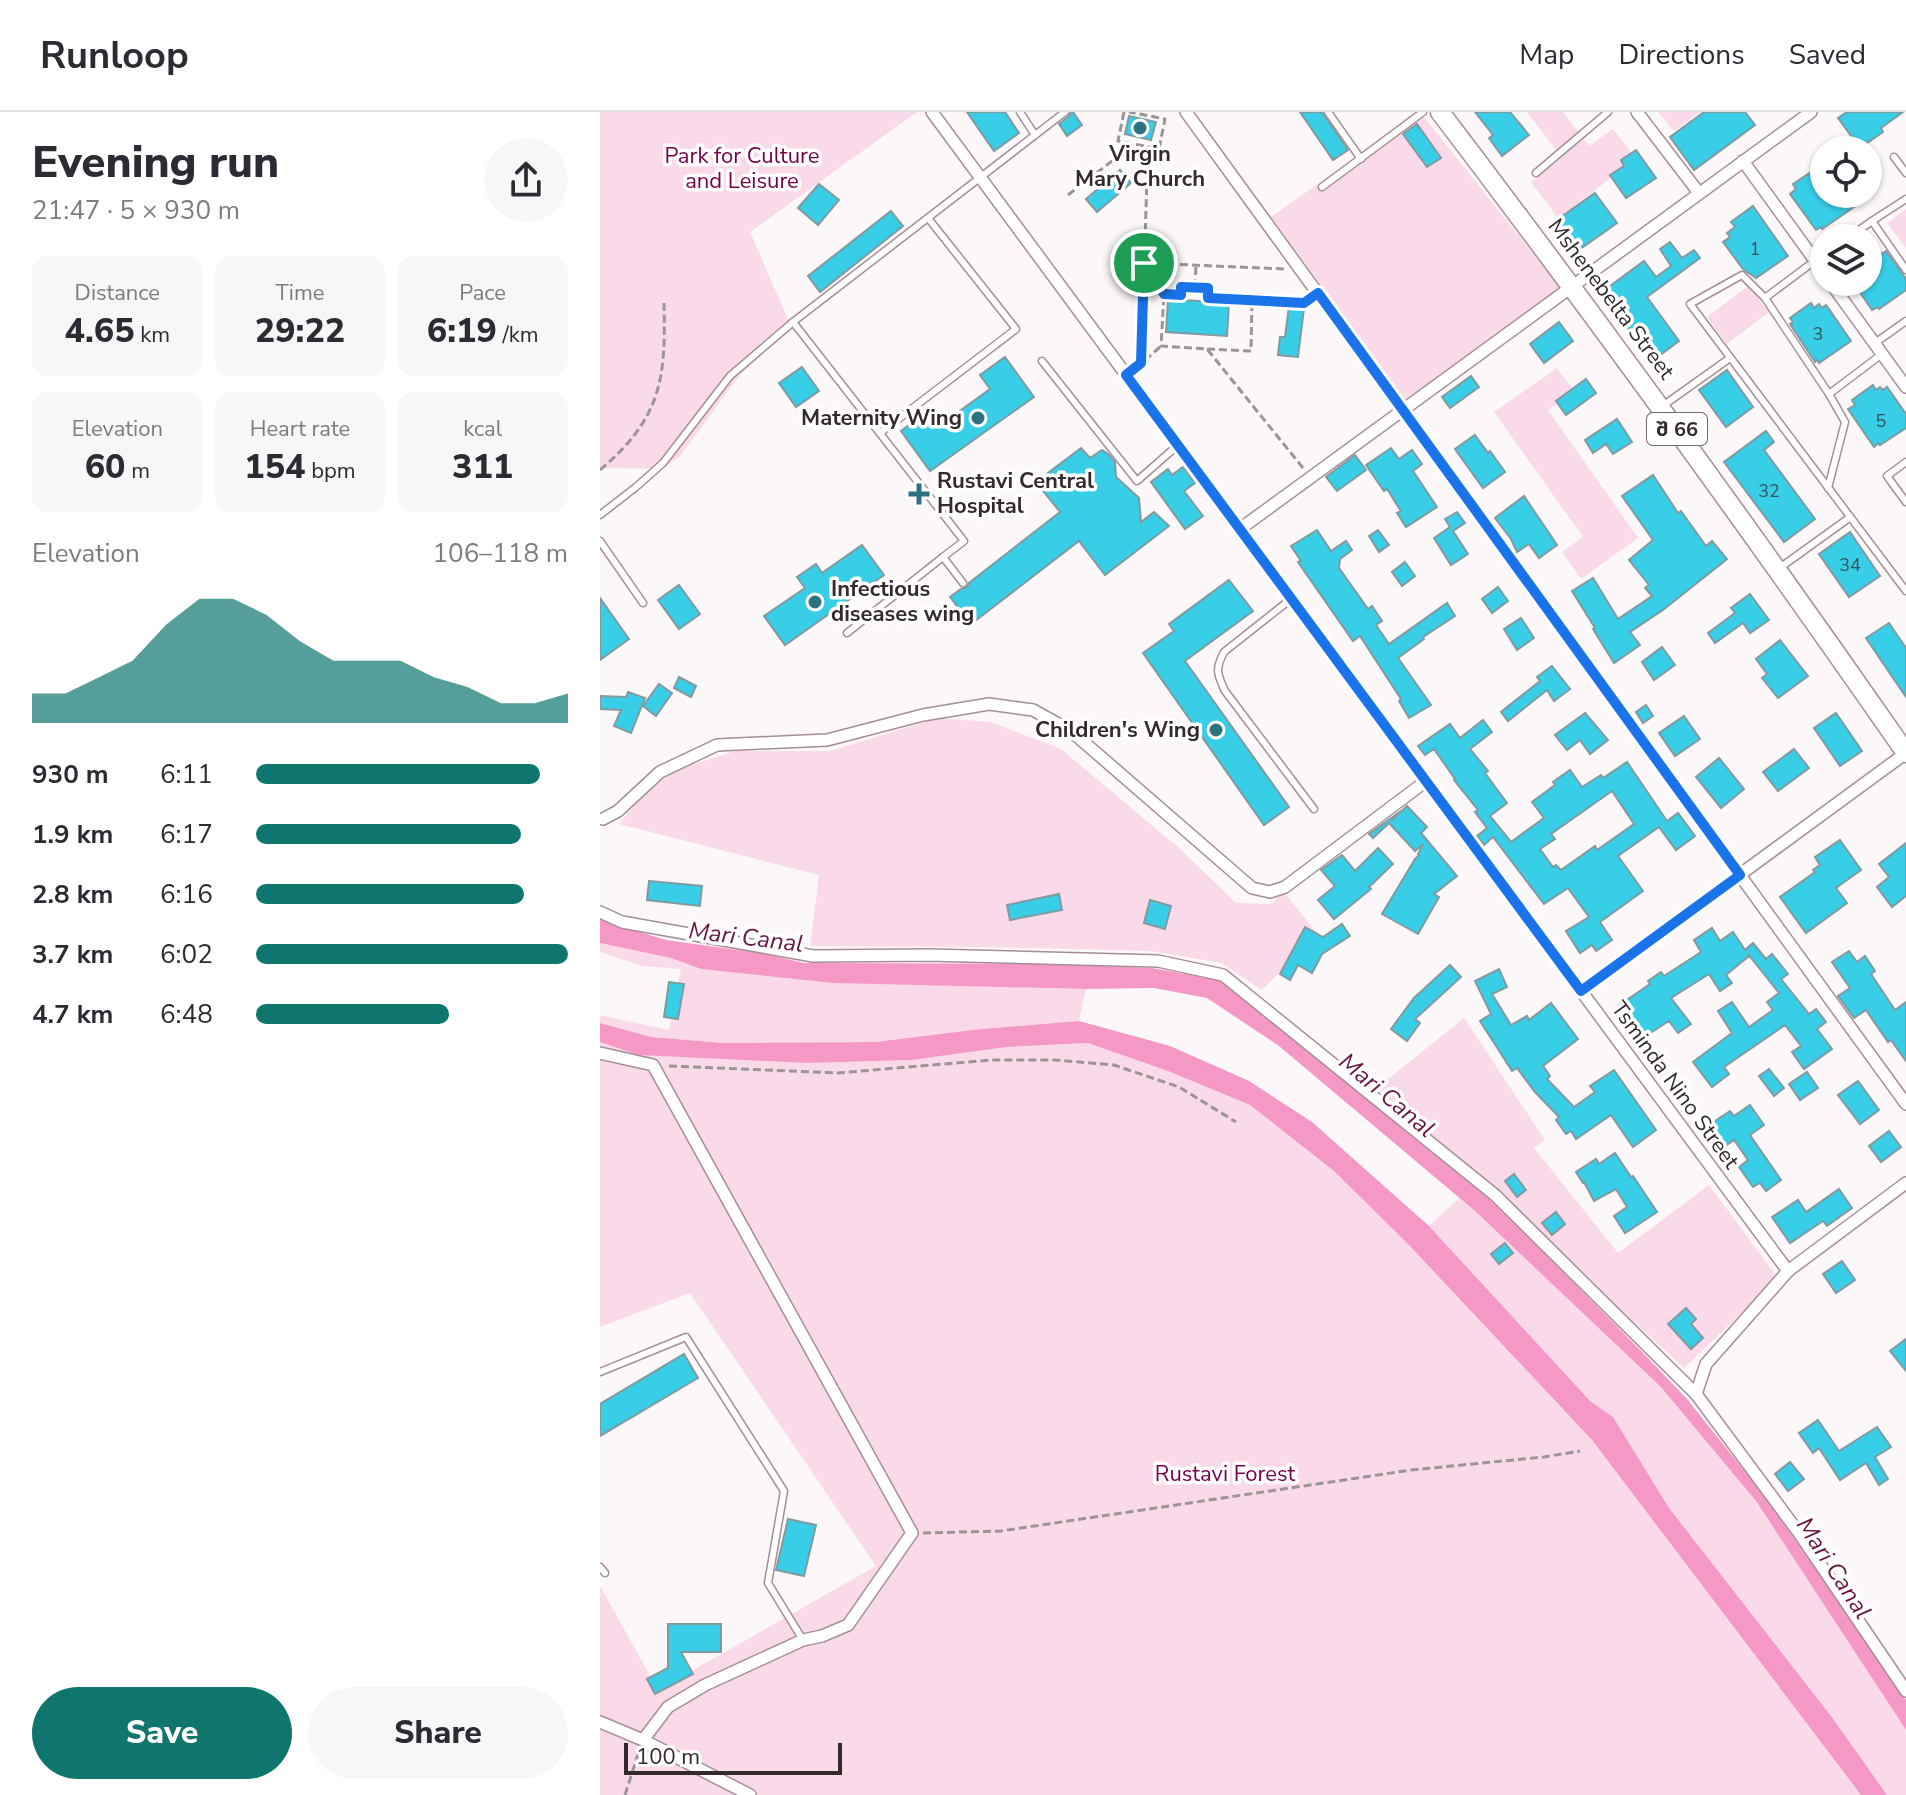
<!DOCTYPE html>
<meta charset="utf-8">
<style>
:root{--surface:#fff;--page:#f7f7f7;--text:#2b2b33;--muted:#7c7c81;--line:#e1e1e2;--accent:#0f766e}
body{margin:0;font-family:"Nunito Sans","Noto Sans Georgian",sans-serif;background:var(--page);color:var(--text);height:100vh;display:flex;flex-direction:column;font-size:30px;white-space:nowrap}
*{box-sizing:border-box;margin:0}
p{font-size:26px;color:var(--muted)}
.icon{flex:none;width:44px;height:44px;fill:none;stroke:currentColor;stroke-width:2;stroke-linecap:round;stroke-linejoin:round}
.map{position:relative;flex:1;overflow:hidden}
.side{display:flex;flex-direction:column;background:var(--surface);width:600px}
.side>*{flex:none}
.fabs{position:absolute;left:1210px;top:24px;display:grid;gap:16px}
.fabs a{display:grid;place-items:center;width:72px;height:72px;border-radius:50%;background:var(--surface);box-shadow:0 2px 6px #0004;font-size:40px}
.scale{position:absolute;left:24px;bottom:20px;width:218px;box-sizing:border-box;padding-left:8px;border:4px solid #342a2e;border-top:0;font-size:22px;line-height:28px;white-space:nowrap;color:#342a2e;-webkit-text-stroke:6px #fff;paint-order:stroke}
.pin{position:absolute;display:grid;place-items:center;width:68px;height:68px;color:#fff;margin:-34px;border:4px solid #fff;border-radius:50%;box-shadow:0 2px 8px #0007}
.round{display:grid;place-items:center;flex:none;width:84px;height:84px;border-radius:42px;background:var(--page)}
.summary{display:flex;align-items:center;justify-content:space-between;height:136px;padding:0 32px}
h1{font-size:44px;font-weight:800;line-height:60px}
.figures{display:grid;grid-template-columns:repeat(3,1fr);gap:12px;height:136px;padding:8px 32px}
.figures div{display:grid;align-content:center;border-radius:16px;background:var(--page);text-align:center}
.figures b{font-size:34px;font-weight:800}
.figures small{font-size:22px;font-weight:400}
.figures p{font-size:22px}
.chart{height:224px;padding:16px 32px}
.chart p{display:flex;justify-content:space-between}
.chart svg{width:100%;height:144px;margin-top:8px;fill:var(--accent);opacity:.7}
.action{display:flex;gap:16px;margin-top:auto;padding:16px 32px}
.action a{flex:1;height:92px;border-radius:48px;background:var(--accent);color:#fff;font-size:32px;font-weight:800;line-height:92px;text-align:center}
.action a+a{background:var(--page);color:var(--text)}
ul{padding:0 32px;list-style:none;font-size:26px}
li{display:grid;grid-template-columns:128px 96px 1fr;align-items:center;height:60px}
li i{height:20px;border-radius:10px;background:var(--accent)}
header{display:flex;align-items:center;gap:48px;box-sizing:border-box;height:112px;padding:0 40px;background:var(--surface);border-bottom:2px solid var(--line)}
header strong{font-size:38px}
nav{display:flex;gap:44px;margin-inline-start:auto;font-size:28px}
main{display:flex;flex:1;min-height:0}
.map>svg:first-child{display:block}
</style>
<header>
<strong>Runloop</strong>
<nav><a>Map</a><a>Directions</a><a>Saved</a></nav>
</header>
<main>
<section class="side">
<div class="summary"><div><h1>Evening run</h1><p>21:47 · 5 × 930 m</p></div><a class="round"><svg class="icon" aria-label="share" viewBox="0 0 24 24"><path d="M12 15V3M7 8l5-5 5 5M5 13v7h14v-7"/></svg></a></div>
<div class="figures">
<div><p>Distance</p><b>4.65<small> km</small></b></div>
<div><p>Time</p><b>29:22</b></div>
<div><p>Pace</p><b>6:19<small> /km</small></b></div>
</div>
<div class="figures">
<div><p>Elevation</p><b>60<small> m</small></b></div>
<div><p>Heart rate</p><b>154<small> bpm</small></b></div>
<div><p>kcal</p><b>311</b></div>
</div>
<div class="chart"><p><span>Elevation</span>106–118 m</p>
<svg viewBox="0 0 160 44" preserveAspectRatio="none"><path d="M0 44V35L10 35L20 30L30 25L40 14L50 6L60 6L70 11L80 19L90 25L100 25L110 25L120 30L130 33L140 38L150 38L160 35V44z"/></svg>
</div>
<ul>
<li><b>930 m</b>6:11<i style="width:91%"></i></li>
<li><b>1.9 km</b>6:17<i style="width:85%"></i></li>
<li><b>2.8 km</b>6:16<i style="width:86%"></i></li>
<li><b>3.7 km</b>6:02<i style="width:100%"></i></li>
<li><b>4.7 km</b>6:48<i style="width:62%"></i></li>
</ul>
<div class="action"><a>Save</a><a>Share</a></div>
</section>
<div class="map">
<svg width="1306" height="1683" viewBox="0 0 1306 1683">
<rect width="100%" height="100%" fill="#fcf7f9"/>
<!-- green -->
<g fill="#fadae8">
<path d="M0,0H317L150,120L191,214L139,264L80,344L62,357L0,356Z"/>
<path d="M820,0L962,178L805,288L671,105Z"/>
<path d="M927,0H963L989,34L1013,17L1036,47L958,106L931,70L962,46Z"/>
<path d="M1058,0H1100L1074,19Z"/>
<path d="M1306,97V136L1287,111Z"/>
<path d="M1148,174L1169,200L1127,232L1107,205Z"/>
<path d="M957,256L974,279L948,298L1038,426L981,467L962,440L983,425L894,300Z"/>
<path d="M338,606L391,610L461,637L579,736L636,791L672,792L683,779L717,821L662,878L621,851L550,839L383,835L210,834L219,763L19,712L40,687L73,659L135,639H230Z"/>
<path d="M0,831L71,846L101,857L233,871L486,877L479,909L381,917L275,930L123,931L51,925L0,911V903L69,918L81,857L42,854L0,840Z"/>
<path d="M864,906L945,1028L934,1036L1018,1141L1109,1073L1178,1166L1084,1256L777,976Z"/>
<path d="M0,930L38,943L207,951L311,948L407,935L488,931L568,959L650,993L734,1059L808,1132L992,1328L1261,1683H0V1474L58,1578L276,1454L90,1181L0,1215Z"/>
<path d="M859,1086L875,1099L1062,1275L1156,1389L1306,1618V1683H1287L1231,1604L1069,1396L1013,1305L986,1286L829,1114Z"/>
</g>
<!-- water -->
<g fill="#f698c6">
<path d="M0,808L66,828L166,842L204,851L449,852L552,856L618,868L691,921L801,1016L897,1093L1045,1243L1087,1287L1166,1386L1306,1588V1618L1156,1389L1061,1275L875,1099L679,934L607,886L554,876L486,877L233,871L101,857L71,846L0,831Z"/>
<path d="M479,909L570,934L649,969L712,1010L829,1114L990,1289L1013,1305L1069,1396L1231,1604L1287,1683H1261L992,1328L808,1132L734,1059L650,993L568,959L488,931L407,935L311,948L207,951L38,943L0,930V911L51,925L123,931L275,930L381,917Z"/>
</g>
<!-- building -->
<g fill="#39cee8" stroke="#809aa0" stroke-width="2" fill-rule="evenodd">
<path d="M367,0H405L419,21L394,39Z"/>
<path d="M471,0H473L482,13L467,24L459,12L469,4Z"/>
<path d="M700,0H722L748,38L733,48Z"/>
<path d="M875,0H910L929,23L902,44L889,26L893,23Z"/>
<path d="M1104,0H1145L1155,13L1094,58L1070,25Z"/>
<path d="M1247,0H1303L1281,16L1283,20L1260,36L1238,6Z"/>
<path d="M529,4L556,10L551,28L525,22Z"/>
<path d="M817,12L841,46L827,55L803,22Z"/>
<path d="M1036,38L1056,66L1026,86L1010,63L1024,54L1021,48Z"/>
<path d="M520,58L531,71L497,100L486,87Z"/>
<path d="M1214,58L1218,62L1224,58V82H1245L1254,95L1222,117L1221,115L1216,118L1190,82L1196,77L1193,72Z"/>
<path d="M219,72L239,88L218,113L198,96Z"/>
<path d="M995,81L1017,111L973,142L951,112Z"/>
<path d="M1153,94L1188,144L1156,166L1143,157L1123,130L1130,125L1127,121L1135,115L1131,110Z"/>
<path d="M291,99L303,114L220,180L208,164Z"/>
<path d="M1070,130L1082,146L1094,138L1100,146L1047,185L1079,229L1052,249L1002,180L1044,149L1056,165L1071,154L1060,137Z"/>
<path d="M1279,138L1282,142L1286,139L1306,167V178L1279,197L1278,195L1272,198L1253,170H1268V146Z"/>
<path d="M568,187L629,191L627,224L566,220Z"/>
<path d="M1211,191L1214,196L1219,192L1222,196L1226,193L1251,229L1219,251L1217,248L1215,250L1190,212L1193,210L1190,206Z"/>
<path d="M689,194L704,196L698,245L678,243L680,225H685Z"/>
<path d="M959,210L973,229L944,251L930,232Z"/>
<path d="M405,245L434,285L330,359L301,319L325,301L336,316L390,277L380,263Z"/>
<path d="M202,255L219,279L196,295L179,271Z"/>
<path d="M1127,258L1153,295L1126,315L1099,278Z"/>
<path d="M871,264L879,275L850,296L842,285Z"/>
<path d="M986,267L996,281L966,303L956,289Z"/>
<path d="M1273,273L1276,278L1280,275L1283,278L1287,275L1306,302V316L1280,333L1279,331L1274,335L1248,297L1255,293L1252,288Z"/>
<path d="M1017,307L1032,330L1013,342L1006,332L993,341L985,328Z"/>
<path d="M1166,319L1174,330L1164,338L1215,407L1184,430L1124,350Z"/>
<path d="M875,323L888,341L890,339L905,360L883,376L855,337Z"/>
<path d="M481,336L490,346L502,338L507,341L515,350L516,365L539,386L541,410L554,400L569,414L505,463L479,429L371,512L350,485L361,477L367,475L369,471L460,400L436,370Z"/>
<path d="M791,336L799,347L812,338L822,352L813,359L837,395L806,415L797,401L801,399L787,377L784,379L766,353Z"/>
<path d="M755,343L766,358L737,379L726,365Z"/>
<path d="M583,355L595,371L584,379L603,404L585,417L551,370L568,357L572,363Z"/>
<path d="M1053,363L1078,401L1081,399L1106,434L1112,429L1127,447L1063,498L1030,520L1040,533L1014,551L993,517L995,516L972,479L993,466L1018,507L1052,484L1045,476L1049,473L1029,448L1053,428L1022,384Z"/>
<path d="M924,384L957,433L939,446L929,432L917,440L911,427L895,406Z"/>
<path d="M857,400L865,411L853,419L868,442L851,453L834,426L850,415L845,407Z"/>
<path d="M717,418L731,439L746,429L752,438L740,447L739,456L768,497L772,494L782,509L776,513L789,532L847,491L855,504L823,525L824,527L798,546L831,593L809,606L799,589L801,587L760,524L753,529L698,450L701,449L691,434Z"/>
<path d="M778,418L789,433L779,440L769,424Z"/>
<path d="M1250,420L1280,464L1249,485L1219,442Z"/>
<path d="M262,433L284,463L185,533L164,504L205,476L197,465L216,452L222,461Z"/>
<path d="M805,450L815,464L802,474L792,460Z"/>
<path d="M629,468L653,499L585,549L689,695L664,713L543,541L574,519L569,512Z"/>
<path d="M79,473L100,502L79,517L58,488Z"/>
<path d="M898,475L908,489L892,501L882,487Z"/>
<path d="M1150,482L1169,508L1150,521L1143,511L1115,531L1108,521L1135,501L1131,496Z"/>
<path d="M0,486L29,527L0,548Z"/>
<path d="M921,506L934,526L917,538L904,517Z"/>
<path d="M1289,511L1306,536V585L1266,526Z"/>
<path d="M1180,528L1208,564L1178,586L1162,566L1167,562L1156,547Z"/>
<path d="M1062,535L1075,553L1054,568L1042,550Z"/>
<path d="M952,554L970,577L954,589L947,578L908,609L901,600L940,569L937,565Z"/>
<path d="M79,565L96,574L91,585L74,576Z"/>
<path d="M59,572L72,581L56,604L43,594Z"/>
<path d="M28,580L45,586L31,621L14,614L21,598L0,597V584L26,585Z"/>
<path d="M1046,593L1053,604L1043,611L1036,600Z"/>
<path d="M985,601L1008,628L990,642L980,628L967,638L955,623Z"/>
<path d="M1236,601L1262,639L1240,654L1214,616Z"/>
<path d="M1084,604L1100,627L1075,644L1059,621Z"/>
<path d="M883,608L892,620L870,637L888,659L885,661L907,691L890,704L911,730L944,706L932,690L955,673L953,670L970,658L982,675L1001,663L1003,666L1027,650L1067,709L1078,701L1095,724L1076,738L1059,715L1018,744L1043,779L1000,810L1012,828L996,839L992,833L980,841L966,819L989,805L968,776L944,792L893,725L884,733L877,724L887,716L875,700L878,698L854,668L855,667L834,637L825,643L818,634L850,612L860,626ZM1012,679L1034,712L997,738L995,734L961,758L956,753L953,755L940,737L955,727L951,722Z"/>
<path d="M1194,637L1209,656L1178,679L1163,660Z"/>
<path d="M1119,646L1144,677L1121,696L1096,665Z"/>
<path d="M807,694L827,715L821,721L857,764L834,782L839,785L818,822L782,802L815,747L819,743L818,742L823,732L815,739L789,711L773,726L769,722L801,699L792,708Z"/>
<path d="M1240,728L1261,758L1236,776L1247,791L1206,821L1180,785L1215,760L1213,758L1220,753L1215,745Z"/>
<path d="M1306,731V784L1292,795L1277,775L1289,765L1279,752Z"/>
<path d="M778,736L793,752L769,775L771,777L734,807L718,788L735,774L721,758L742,743L755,759Z"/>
<path d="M49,769L102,774L100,794L47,788Z"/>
<path d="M459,782L462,798L410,808L407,793Z"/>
<path d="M550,788L571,794L565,817L544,811Z"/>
<path d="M742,812L750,824L722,842L712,861L698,853L690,868L680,862L705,815L723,825Z"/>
<path d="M1112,816L1120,829L1133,820L1145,838L1153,831L1166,847L1172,842L1188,862L1181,867L1209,902L1216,897L1226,910L1217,917L1232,937L1204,957L1192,940L1201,934L1185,913L1124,955L1129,962L1112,975L1093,950L1132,921L1118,899L1132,890L1149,915L1173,898L1167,890L1179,881L1148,842L1149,844L1126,863L1132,871L1120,879L1109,862L1071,886L1091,912L1078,921L1069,909L1041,927L1018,894L1050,872L1048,869L1061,860L1064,864L1101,840L1094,828Z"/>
<path d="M1249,839L1257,850L1265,844L1275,859L1271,862L1295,898L1306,890V949L1291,928L1288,930L1266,898L1254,906L1238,884L1250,876L1232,850Z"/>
<path d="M850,853L861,865L815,907L820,911L807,929L791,917L814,886Z"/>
<path d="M899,857L907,875L892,882L911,913L927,904L929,908L951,891L978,927L943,954L950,964L947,967L974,995L995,980L990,974L1014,958L1056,1018L1033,1035L1011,1003L976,1027L971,1019L966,1022L956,1008L959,1005L935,980L917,956L912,959L880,909L891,902L875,869Z"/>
<path d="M69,870L84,872L78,907L64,905Z"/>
<path d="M1169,957L1184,976L1174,984L1159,964Z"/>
<path d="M1207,960L1218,976L1200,988L1189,972Z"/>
<path d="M1258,969L1279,998L1260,1012L1238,983Z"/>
<path d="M1150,993L1164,1013L1150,1023L1181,1068L1166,1079L1160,1071L1153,1075L1139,1055L1148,1048L1134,1028L1121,1037L1106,1015L1130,999L1134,1004Z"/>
<path d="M1289,1019L1301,1035L1281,1050L1269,1034Z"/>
<path d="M1015,1041L1031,1065L1033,1064L1057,1100L1025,1121L1014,1104L1027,1095L1016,1077L994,1089L984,1070L983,1071L976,1060L996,1047L999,1052Z"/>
<path d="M914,1062L926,1078L917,1085L905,1069Z"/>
<path d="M1239,1077L1252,1096L1227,1114L1223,1109L1190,1131L1172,1105L1198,1088L1206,1100Z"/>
<path d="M956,1100L965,1112L952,1123L942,1111Z"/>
<path d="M905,1131L913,1141L899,1152L891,1142Z"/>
<path d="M1242,1149L1255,1168L1236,1181L1223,1162Z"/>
<path d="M1086,1196L1096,1207L1091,1212L1103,1226L1091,1237L1068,1212Z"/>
<path d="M1306,1227V1259L1290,1239Z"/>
<path d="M84,1242L98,1266L0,1324V1292Z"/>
<path d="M1218,1308L1239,1339L1277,1315L1291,1335L1275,1345L1288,1367L1279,1373L1266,1351L1240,1368L1219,1336L1213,1341L1199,1321Z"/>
<path d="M1190,1350L1204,1367L1188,1379L1175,1362Z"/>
<path d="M188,1407L216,1413L204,1464L176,1458Z"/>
<path d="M68,1512H121V1540H81L93,1562L55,1582L47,1567L68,1556Z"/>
</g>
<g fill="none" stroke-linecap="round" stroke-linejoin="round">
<!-- service casing -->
<g stroke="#a58e98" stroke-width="9">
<g id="service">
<path d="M420,0L435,23"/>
<path d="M728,0L761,47"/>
<path d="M1294,45L1306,61"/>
<path d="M936,61L1008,0"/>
<path d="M722,75L823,0"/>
<path d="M1272,109L1306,87"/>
<path d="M1248,126L1272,109L1306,158"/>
<path d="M1165,186L1224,142"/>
<path d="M1275,231L1306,209"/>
<path d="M1282,242L1229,282L1165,186L1142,163L1090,192L1306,479"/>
<path d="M442,249L537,369L578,333"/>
<path d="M1064,293L1130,246"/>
<path d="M280,321L416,217L328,106"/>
<path d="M1306,350L1287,364L1306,390"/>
<path d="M1228,376L1245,310L1229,282"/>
<path d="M0,403L36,375L63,351L130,264L193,210"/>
<path d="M0,429L43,491"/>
<path d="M1181,455L1249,406"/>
<path d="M363,471L343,445L364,429L193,210L465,0"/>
<path d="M691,487L624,540C615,557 617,562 625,579L714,697"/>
<path d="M247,521L343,445"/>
<path d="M0,1260L86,1225L184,1379L168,1471L203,1528"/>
<path d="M0,1455L5,1461"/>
</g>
</g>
<!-- minor casing -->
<g stroke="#a58e98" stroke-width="14">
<g id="minor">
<path d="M332,0L1188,1159"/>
<path d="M586,0L1306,992"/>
<path d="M1037,0L1099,81"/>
<path d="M1143,49L1224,161"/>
<path d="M1230,170L1306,275"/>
<path d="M640,417L1211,0"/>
<path d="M3,707L18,699L60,660L117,633L227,628L323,603L389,592L433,598L471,619L652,776L670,780L685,775L826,669"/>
<path d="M0,800L22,810L213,844L328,843L558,849L623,863L895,1083L1096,1282L1199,1421L1306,1579"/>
<path d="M981,879L1306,641"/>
<path d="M0,941L53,953L312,1421L248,1513L222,1524L203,1528L105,1573L68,1595L43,1628"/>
<path d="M1096,1282L1106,1252L1188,1159L1306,1071"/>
<path d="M0,1610L43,1628L150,1683"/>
</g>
</g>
<!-- primary casing -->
<g stroke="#a58e98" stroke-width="21">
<path id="primary" d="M840,0C1000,210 1155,424 1306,641"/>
</g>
<!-- path -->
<g stroke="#9c9598" stroke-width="3" stroke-dasharray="8 4" stroke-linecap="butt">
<path d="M524,0L518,29L559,37L565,7L529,0"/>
<path d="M468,83L534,32"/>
<path d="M544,151L685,157"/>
<path d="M544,151L563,182"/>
<path d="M595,175L596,153"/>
<path d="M607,237L651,239L652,188"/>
<path d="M541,251L548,35"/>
<path d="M536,256L560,235"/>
<path d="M703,356L607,237L561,234L564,182L581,183V175L608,176V186L704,191L709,187"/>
<path d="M0,358C61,306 66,268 64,191"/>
<path d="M69,954L238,961L391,948H455L514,953L579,975L636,1010"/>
<path d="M323,1421L401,1419L811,1358L944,1345L980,1339"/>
<path d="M25,1683L39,1639"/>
</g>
<!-- service -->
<use href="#service" stroke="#fff" stroke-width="6"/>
<!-- minor -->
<use href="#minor" stroke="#fff" stroke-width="11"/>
<!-- primary -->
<use href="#primary" stroke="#fff" stroke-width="18"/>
</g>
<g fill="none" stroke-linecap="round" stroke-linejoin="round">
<!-- route casing -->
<g stroke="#fff" stroke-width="16">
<path id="route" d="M544,151L564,182L581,183V175L608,176V186L704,191L718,181L1140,763L981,879L526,263L541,251Z"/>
</g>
<!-- route -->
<use href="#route" stroke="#1a73e8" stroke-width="10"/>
</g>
<!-- markers -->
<g fill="#2c7280" stroke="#fff" stroke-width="3">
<circle cx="540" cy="16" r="8"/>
<circle cx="378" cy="306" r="8"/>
<path d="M315 370h8v8h8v8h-8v8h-8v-8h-8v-8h8z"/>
<circle cx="215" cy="490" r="8"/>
<circle cx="616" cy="618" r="8"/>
</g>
<g text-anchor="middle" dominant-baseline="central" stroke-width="7" stroke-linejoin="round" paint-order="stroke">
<!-- number labels -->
<g font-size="18" fill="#35535c">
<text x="1155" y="137">1</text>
<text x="1218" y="222">3</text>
<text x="1281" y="309">5</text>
<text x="1169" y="379">32</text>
<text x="1250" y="453">34</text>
</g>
<!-- shield labels -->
<rect fill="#fff" stroke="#716a6d" stroke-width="2" x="1047" y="301" width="60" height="32" rx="6"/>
<g font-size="20" font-weight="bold" fill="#342a2e">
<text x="1077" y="317">შ 66</text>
</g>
<!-- poi labels -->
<g font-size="22" font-weight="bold" fill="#342a2e" stroke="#fff" text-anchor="end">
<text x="540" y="42" text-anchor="middle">Virgin<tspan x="540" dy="25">Mary Church</tspan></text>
<text x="362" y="306">Maternity Wing</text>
<text x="337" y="369" text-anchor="start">Rustavi Central<tspan x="337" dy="25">Hospital</tspan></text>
<text x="231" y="477" text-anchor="start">Infectious<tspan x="231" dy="25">diseases wing</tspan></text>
<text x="600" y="618">Children's Wing</text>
</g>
<!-- park labels -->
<g font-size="22" fill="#74004b" stroke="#fff">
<text x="142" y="44">Park for Culture<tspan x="142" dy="25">and Leisure</tspan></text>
<text x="625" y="1362">Rustavi Forest</text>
</g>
<!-- street labels -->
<g font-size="22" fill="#342a2e" stroke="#fff">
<text transform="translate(1011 187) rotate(53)">Mshenebelta Street</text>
<text transform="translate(1075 973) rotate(54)">Tsminda Nino Street</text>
</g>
<!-- water labels -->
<g font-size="24" font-style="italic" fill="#681645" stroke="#fff">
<text transform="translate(146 825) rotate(7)">Mari Canal</text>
<text transform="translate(787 983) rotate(40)">Mari Canal</text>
<text transform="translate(1234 1456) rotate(57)">Mari Canal</text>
</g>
</g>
</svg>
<div class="fabs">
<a><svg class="icon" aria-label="locate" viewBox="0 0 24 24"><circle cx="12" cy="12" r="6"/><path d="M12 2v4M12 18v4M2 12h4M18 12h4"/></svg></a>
<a><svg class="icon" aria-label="layers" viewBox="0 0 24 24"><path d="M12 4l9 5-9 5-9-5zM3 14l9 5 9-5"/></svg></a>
</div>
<div class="scale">100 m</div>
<div class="pin" style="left:544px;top:151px;background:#1e9e55"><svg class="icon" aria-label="arrive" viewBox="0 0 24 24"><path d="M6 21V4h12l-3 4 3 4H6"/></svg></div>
</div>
</main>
